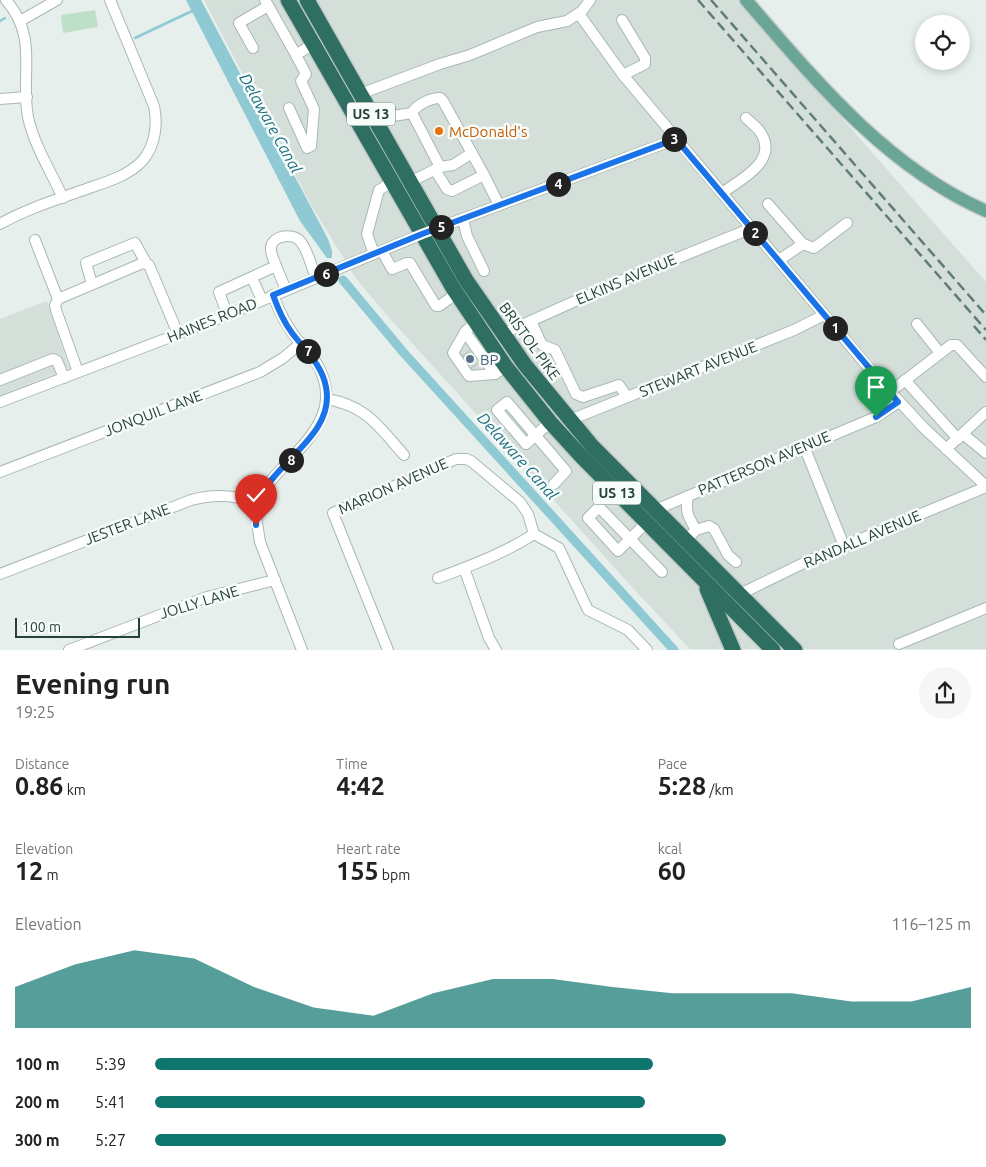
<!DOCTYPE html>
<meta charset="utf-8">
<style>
:root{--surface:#fff;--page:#f6f6f6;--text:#222;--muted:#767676;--accent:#0f766e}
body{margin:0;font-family:Ubuntu,sans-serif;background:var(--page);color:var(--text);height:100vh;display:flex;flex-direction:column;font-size:19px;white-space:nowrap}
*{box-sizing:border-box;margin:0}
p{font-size:16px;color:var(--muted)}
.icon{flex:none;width:28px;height:28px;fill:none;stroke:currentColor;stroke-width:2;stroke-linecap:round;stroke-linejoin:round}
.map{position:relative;height:650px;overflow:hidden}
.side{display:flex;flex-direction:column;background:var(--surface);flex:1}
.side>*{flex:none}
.buttons{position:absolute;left:915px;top:15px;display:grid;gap:10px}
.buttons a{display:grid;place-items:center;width:55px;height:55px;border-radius:50%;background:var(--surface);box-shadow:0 2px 8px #0003;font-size:25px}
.scale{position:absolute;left:15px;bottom:12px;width:125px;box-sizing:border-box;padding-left:5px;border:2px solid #24423a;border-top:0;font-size:14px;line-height:18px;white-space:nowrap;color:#24423a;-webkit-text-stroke:4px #f7fbf9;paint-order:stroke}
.pin{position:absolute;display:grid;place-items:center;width:42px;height:42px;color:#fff;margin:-51px -21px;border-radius:50% 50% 50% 0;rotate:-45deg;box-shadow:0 0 5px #0007}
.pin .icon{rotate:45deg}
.km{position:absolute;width:25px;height:25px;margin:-12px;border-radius:50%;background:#222;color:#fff;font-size:14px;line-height:25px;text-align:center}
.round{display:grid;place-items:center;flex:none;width:52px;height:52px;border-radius:26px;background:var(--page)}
.headline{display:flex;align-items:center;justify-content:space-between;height:85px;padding:0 15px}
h1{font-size:28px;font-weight:600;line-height:38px}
.figures{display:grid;grid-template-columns:repeat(3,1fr);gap:8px;height:85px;padding:5px 15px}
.figures div{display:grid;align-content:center}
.figures b{font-size:25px;font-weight:600}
.figures small{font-size:14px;font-weight:400}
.figures p{font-size:14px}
.chart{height:140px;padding:10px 15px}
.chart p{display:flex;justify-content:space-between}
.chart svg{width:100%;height:90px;margin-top:5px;fill:var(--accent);opacity:.7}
ul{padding:0 15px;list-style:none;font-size:16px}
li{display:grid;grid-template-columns:80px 60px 1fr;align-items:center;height:38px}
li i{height:12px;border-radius:6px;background:var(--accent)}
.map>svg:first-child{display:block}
</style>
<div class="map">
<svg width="986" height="650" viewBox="0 0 986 650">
<rect width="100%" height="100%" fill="#e6efeb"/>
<!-- built -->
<g fill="#d4dfda">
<path d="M204,0H738L986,282V649H690L631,586L384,312L355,277L310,203Z"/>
<path d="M47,301L69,368L0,395V319Z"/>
</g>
<!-- green -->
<path fill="#bfe0c8" d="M95,10L98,27L63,33L61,15Z"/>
<!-- water -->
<path fill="#8ec9d4" d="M186,0H201L328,239L332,251V258H327L300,221Z"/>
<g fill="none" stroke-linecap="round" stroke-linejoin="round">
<!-- stream -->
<g stroke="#8ec9d4" stroke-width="2.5">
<path d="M0,21L5,18"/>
<path d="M135,38L192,11"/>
</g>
<!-- canal -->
<path stroke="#8ec9d4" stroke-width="9" d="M343,280L403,352L674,650"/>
<!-- minor-tunnel -->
<path stroke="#bfccc8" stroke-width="10" stroke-dasharray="10 5" stroke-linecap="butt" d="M465,353L475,367"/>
<!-- minor casing -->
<g stroke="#a8b8b2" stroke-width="12">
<g id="minor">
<path d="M6,0C39,38 20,74 28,117C34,145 51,172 63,198"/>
<path d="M265,0L296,55L313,44"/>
<path d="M579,14L623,75L873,373L924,428L986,486"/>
<path d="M622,20L645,58V64L623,75"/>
<path d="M20,21L57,0"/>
<path d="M253,48L239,23L268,6"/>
<path d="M360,94L440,64L470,55L537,27L567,21L582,11L590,0"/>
<path d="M0,99L27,97"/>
<path d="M289,108L307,148L311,146L314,109L301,81L306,74L296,55"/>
<path d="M412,113L440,167"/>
<path d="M374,119L412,113C416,105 430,98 440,98L443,101L484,175L452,191L447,189L435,170"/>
<path d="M484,175L499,205"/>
<path d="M410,182L440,167L453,165L472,153"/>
<path d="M722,193C740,180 777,162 762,135C759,128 751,123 746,118"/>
<path d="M768,204L803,244"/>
<path d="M463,219L467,236L484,271"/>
<path d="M0,224C28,208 59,199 89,188C107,182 130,175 143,160C155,146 158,124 154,106L110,0"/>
<path d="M35,240L58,299"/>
<path d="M382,251L392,269L407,263H410L436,306H439L456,294"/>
<path d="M374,254L367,234L379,190L392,182"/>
<path d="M779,260L803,244L814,248L847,223"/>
<path d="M276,266C274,260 270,253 271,247C273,235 293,233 300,241C307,248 312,268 316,278"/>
<path d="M252,278L262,300"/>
<path d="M92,284L86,263L135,243L146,263"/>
<path d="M273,295C279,312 287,327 299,342C304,347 310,353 314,359C352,417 293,449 263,491L258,502L256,516L260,542L302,650"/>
<path d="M227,314L219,292L276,266L286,290"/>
<path d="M531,321L542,345L555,350L576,394L583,397L619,385L627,397"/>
<path d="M917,324L940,353"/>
<path d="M468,329L465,332L495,374L499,371"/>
<path d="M465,332L453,353L469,376L495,374"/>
<path d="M502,334L613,284L752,228"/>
<path d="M78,372L56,310L55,305L58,299L143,263L149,265L178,334"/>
<path d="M0,380L53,359L57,361L64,378"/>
<path d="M905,380L958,439"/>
<path d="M890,392L951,345H957L986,377"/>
<path d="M327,399C367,406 379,427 404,455"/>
<path d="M0,402L215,320L422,234L676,139"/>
<path d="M570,420L794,330L824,315"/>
<path d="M550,422L526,444L497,410L507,402L566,471L554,484"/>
<path d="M963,434L986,453"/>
<path d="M804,446L844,546"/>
<path d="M946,449L986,412"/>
<path d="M0,472L260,372L283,358L301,343"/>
<path d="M688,496C685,512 688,516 696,530"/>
<path d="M655,510L876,417L899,402"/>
<path d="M646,523L618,551L588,518L599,507L662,572"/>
<path d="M534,534L559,548L588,610L628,630L647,650"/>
<path d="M686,540L696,530L709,526L714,529L728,555L736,562"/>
<path d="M464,568L489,638L496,650"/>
<path d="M0,574L191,500C217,493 232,496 258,502"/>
<path d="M740,594L810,560L986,487"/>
<path d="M899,644L986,608"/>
<path d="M69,650L207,597L275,580"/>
<path d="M388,650L333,513L456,459H466L471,461L520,502L528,514L534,534C505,553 470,566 438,578"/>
</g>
</g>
<!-- major casing -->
<g stroke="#c2cac8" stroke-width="15">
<path id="major" d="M746,0C815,80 886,167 986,211"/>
</g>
<!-- highway casing -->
<g stroke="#c2cac8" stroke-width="18">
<g id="highway">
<path d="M288,0L453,288L506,367L550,422L581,456L773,650"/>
<path d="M307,0L466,280L525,365L592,446L795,650"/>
<path d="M707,589L733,650"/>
</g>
</g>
<!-- minor -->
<use href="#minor" stroke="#fff" stroke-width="10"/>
<!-- major -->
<use href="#major" stroke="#6aa596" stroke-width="12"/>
<!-- highway -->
<use href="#highway" stroke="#2f6f62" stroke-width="15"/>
<!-- rail -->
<g stroke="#5f7d75" stroke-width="2.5" stroke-dasharray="10 5" stroke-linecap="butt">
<path d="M698,0L986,330"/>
<path d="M711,0L986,315"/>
<path d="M974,326L986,340"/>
</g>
</g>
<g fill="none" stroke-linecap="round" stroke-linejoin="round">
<!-- route casing -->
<g stroke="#fff" stroke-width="10">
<path id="route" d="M256,525C256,513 257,503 263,492C282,458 335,432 326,387C322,365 305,350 292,333C283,321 278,309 273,295L422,234L676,139L898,402L876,417"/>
</g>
<!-- route -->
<use href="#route" stroke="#1a73e8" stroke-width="6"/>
</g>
<!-- markers -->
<circle fill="#e8710a" stroke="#f7fbf9" stroke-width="2" cx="439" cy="131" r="5"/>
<circle fill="#5c6f8a" stroke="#f7fbf9" stroke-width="2" cx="470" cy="359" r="5"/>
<g text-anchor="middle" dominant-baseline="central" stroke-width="5" stroke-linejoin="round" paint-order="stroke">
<!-- shield labels -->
<g fill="#f7fbf9" stroke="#637a73" stroke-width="1">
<rect x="347" y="102.5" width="48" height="23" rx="4"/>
<rect x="593" y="481.5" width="48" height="23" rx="4"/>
</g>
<g font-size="14" font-weight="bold" fill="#24423a">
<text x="371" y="114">US 13</text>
<text x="617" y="493">US 13</text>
</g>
<!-- food labels -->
<g font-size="15" fill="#c56008" stroke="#f7fbf9" text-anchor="start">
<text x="449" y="131">McDonald's</text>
</g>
<!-- street labels -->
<g font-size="15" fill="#24423a" stroke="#f7fbf9">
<text transform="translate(626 279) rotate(-23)">ELKINS AVENUE</text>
<text transform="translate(212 320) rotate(-22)">HAINES ROAD</text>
<text transform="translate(530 341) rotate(54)">BRISTOL PIKE</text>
<text transform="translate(698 369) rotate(-22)">STEWART AVENUE</text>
<text transform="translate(153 413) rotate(-21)">JONQUIL LANE</text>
<text transform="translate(764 463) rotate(-23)">PATTERSON AVENUE</text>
<text transform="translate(393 486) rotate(-24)">MARION AVENUE</text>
<text transform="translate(127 524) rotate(-21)">JESTER LANE</text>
<text transform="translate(862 539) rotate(-23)">RANDALL AVENUE</text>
<text transform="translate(199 602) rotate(-17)">JOLLY LANE</text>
</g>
<!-- service labels -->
<g font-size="15" fill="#4e5e75" stroke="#f7fbf9" text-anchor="start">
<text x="480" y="359">BP</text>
</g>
<!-- water labels -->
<g font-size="16" font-style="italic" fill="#1c6f80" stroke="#f7fbf9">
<text transform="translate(271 123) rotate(61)">Delaware Canal</text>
<text transform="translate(518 456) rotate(48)">Delaware Canal</text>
</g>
</g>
</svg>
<div class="buttons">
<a><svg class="icon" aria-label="locate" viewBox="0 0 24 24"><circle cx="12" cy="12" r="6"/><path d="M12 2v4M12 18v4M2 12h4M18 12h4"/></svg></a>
</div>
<div class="scale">100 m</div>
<div class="pin" style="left:876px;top:417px;background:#1e9e55"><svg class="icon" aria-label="arrive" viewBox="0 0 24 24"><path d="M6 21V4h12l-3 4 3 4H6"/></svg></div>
<div class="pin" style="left:256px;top:525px;background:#d93025"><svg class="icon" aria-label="check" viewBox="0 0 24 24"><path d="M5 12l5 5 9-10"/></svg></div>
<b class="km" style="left:835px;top:328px">1</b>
<b class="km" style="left:755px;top:233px">2</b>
<b class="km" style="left:674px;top:139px">3</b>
<b class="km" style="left:558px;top:184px">4</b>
<b class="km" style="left:441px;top:227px">5</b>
<b class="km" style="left:326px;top:274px">6</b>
<b class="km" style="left:308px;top:351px">7</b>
<b class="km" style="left:291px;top:460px">8</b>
</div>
<section class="side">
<div class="headline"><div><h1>Evening run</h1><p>19:25</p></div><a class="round"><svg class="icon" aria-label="share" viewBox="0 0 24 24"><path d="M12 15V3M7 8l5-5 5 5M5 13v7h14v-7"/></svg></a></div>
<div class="figures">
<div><p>Distance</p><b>0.86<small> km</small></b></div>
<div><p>Time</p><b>4:42</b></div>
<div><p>Pace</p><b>5:28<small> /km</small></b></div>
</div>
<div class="figures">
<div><p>Elevation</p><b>12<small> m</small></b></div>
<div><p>Heart rate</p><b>155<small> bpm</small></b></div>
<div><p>kcal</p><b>60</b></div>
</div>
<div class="chart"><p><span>Elevation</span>116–125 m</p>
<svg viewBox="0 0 160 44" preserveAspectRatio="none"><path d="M0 44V24L10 13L20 6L30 10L40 24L50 34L60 38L70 27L80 20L90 20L100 24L110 27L120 27L130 27L140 31L150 31L160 24V44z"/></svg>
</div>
<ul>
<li><b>100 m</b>5:39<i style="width:61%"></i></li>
<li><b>200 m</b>5:41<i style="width:60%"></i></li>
<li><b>300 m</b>5:27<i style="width:70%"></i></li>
</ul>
</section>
